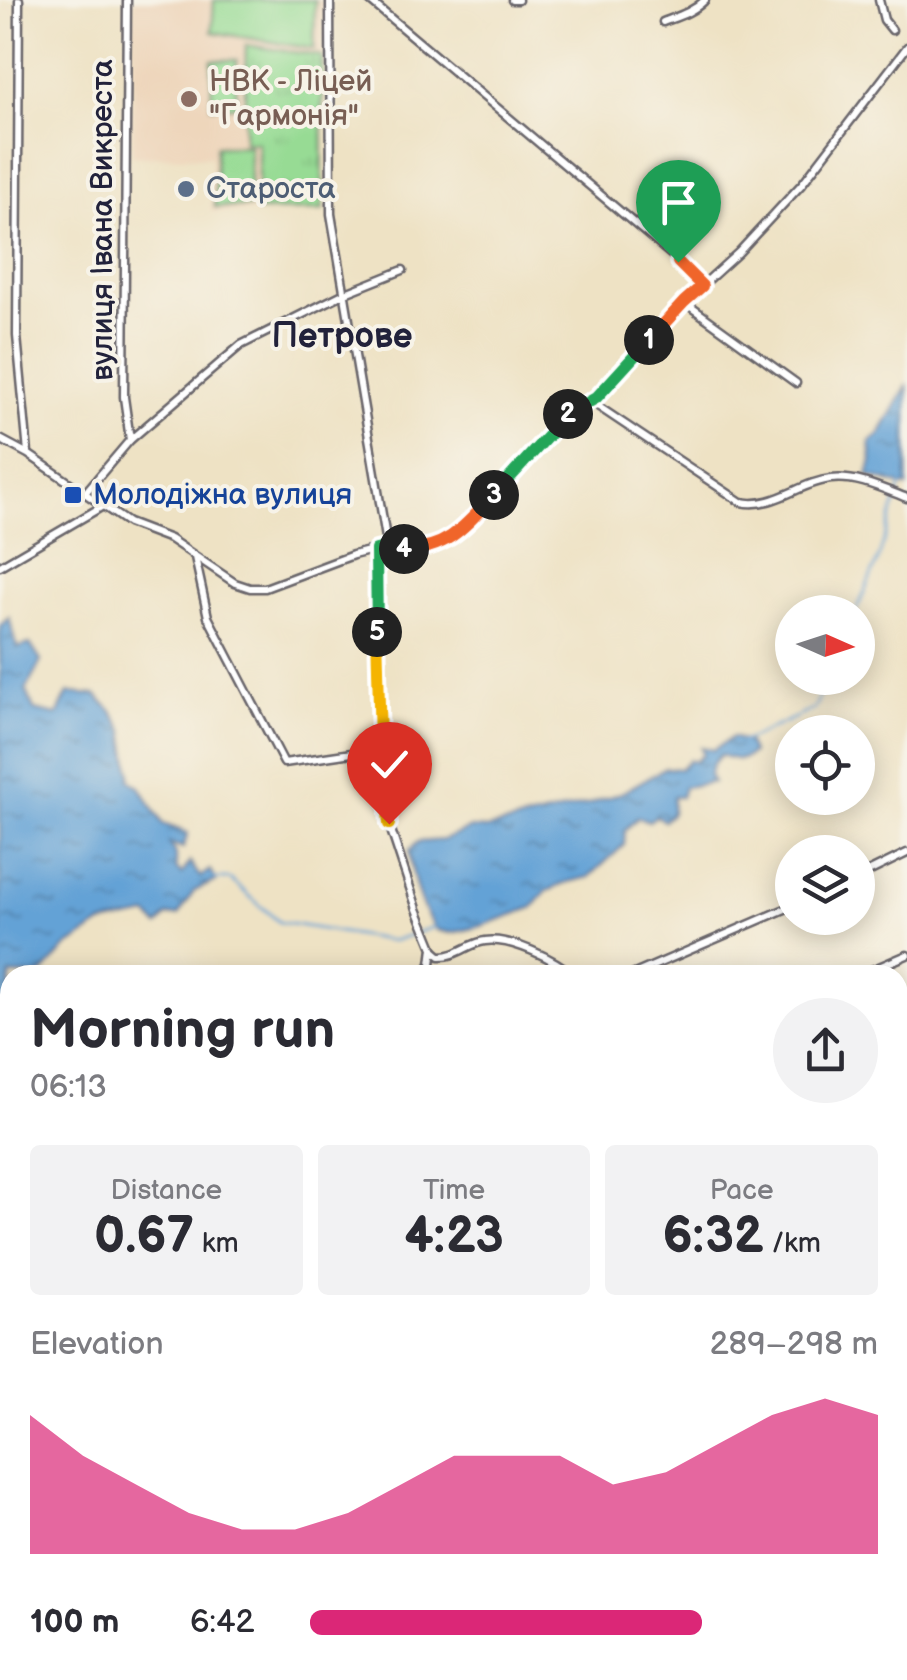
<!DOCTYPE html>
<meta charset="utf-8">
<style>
:root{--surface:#fff;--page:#f2f2f3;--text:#2b2b33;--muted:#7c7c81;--accent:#db2777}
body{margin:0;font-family:"Balsamiq Sans",sans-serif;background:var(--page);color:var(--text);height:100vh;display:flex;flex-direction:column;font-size:38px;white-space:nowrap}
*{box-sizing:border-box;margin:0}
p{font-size:32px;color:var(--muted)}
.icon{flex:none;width:55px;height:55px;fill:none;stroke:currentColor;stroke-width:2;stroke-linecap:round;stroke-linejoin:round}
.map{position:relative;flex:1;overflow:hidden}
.drawer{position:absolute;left:0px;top:965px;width:908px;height:715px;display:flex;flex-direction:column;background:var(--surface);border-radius:30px 30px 0 0;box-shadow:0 5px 25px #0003}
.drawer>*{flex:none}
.needle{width:65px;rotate:93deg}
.controls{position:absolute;left:775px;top:595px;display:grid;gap:20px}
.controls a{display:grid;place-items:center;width:100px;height:100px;border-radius:50%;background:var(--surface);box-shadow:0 5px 25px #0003;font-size:50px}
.pin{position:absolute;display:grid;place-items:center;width:85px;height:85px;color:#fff;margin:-102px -42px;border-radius:50% 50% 50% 0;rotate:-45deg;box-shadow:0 0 10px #0007}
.pin .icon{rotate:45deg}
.km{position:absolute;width:50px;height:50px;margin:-25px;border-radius:50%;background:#222;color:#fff;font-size:28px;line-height:50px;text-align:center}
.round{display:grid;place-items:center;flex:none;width:105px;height:105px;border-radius:52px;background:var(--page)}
.head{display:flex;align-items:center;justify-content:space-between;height:170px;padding:0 30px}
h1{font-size:55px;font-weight:600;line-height:75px}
.stats{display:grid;grid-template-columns:repeat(3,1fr);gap:15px;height:170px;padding:10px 30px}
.stats div{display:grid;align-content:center;border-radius:10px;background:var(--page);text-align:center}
.stats b{font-size:50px;font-weight:600}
.stats small{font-size:28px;font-weight:400}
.stats p{font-size:28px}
.chart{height:280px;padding:20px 30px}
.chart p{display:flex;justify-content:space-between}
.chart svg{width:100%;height:180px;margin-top:10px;fill:var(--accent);opacity:.7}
ul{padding:0 30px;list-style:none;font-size:32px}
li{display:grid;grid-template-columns:160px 120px 1fr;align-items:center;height:75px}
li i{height:25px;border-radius:12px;background:var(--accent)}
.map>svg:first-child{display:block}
</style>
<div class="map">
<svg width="907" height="1680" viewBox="0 0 907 1680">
<defs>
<pattern id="grass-tufts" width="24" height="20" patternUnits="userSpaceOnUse" patternTransform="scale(2.5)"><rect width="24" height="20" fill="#97db94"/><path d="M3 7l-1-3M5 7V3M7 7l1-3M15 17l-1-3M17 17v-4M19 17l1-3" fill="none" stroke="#82bc80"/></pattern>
<pattern id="water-ripples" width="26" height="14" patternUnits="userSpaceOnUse" patternTransform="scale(2.5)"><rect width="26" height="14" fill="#64a2d6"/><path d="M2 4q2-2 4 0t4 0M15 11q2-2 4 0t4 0" fill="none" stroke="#5284af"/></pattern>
</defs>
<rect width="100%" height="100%" fill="#f7f3e8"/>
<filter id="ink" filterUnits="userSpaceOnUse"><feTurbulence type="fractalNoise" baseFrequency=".01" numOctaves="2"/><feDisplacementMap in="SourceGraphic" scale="20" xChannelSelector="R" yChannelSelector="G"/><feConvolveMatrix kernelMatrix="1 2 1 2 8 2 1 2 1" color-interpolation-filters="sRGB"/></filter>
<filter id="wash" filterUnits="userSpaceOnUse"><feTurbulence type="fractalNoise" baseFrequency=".0048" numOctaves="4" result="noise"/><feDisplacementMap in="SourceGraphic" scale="40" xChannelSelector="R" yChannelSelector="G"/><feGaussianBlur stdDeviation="2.25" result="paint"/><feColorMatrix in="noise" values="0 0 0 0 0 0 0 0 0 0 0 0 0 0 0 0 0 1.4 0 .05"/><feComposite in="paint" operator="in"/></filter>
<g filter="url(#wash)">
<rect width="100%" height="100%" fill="#eee2c4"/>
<!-- built -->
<path fill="#eed6bb" d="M134,0H322V56L246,45L245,142L258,143V211L211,212V157L132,156Z"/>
<!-- grass -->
<path fill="url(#grass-tufts)" stroke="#5c7e68" stroke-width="2.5" d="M246,45L322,56L323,210L258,211V143L244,142Z"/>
<!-- pitch -->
<g fill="#97db94" stroke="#5c7e68" stroke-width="2.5">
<path d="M214,0H315L314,49L212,32Z"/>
<path d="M212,60H237L236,106H211Z"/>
<path d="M216,146H250V207H215Z"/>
</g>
<!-- water -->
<g fill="url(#water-ripples)" stroke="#436288" stroke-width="2.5">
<path d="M907,386V487L868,476L872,460L870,442L880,434Z"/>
<path d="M9,617L17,648L30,644L41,661L26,690L34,710L57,715L68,693L96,695L111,710L124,730L131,774L130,780L140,787L163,824L188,833L183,848L169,843L176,854V869L182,874L190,862L200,877L210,870L216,881L194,891L179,915L167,916L158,926L148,915L102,924L67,947L41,975H10V1017L0,1027V626Z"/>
<path d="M733,737L748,743L752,753C741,763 733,759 720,755L712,765L709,776L713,782L684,787L681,797H673L672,813L664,821L656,816L649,821L638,817L625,830L624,845L589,877L568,882L547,891L532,908L478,927L451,933L437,930C418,907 413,879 409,850L418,842L443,840L471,828L486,829L589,804L621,793L665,768L680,769L689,760L695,762L703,755L701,747L713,750Z"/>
</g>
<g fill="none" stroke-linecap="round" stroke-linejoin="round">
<!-- stream -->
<g stroke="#64a2d6" stroke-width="2.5">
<path d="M856,612L878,560L902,482"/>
<path d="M742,742L814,709L828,678"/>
<path d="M212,879H230L279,922L392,941L434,927"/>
</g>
</g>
</g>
<g filter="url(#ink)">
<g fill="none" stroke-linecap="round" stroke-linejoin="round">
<!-- street casing -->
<g stroke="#69656b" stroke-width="11">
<g id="street">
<path d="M19,0L17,336L28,453"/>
<path d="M127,0L124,397L130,440"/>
<path d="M330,0L331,214L386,538L385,547"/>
<path d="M369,0L679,261L702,286"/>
<path d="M512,0H518"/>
<path d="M879,0L884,20L892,30"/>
<path d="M663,22C679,16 693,12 705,0"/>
<path d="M684,302L796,383"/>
<path d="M596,398L599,407L741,502C774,509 800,482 831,479C858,476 883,489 907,498"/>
<path d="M0,439L28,454L128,523L170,539L235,583L250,588H265L353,555L385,547L418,550L453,537L529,457L564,416L596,398L684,302L739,252L802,184L907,47"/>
<path d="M85,493L130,440L241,345L343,294L403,270"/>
<path d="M376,550L380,749L386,783L389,824L417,909L433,948L431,964L424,975"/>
<path d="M195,557L208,617L284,763L379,749"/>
<path d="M0,566L103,506"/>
<path d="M858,877L907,853"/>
<path d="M433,950L440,956C457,957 469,943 485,941C510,937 555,959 573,975"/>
<path d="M632,975L792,906"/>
<path d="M860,975L907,955"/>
<path d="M0,1121L10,1107"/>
</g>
</g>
<!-- street -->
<use href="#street" stroke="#fff" stroke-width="6"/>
</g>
</g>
<g fill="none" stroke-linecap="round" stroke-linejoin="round" filter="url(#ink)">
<!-- split-1 casing -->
<g stroke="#fff" stroke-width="20">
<path id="split-1" d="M649,340L684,302L702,286L678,262"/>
</g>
<!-- split-2 casing -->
<g stroke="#fff" stroke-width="20">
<path id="split-2" d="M568,414L596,398L649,340"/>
</g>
<!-- split-3 casing -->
<g stroke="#fff" stroke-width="20">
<path id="split-3" d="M494,495L568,414"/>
</g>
<!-- split-4 casing -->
<g stroke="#fff" stroke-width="20">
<path id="split-4" d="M404,549C447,551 467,524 494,495"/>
</g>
<!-- split-5 casing -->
<g stroke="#fff" stroke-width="20">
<path id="split-5" d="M377,632L376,550L385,548L404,549"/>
</g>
<!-- split-6 casing -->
<g stroke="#fff" stroke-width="20">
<path id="split-6" d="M377,632L380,742"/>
</g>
<!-- split-7 casing -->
<g stroke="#fff" stroke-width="20">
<path id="split-7" d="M380,742L386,784L389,824"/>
</g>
<!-- split-1 -->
<use href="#split-1" stroke="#f0652b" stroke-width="12"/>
<!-- split-2 -->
<use href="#split-2" stroke="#22a559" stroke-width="12"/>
<!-- split-3 -->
<use href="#split-3" stroke="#22a559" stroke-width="12"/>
<!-- split-4 -->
<use href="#split-4" stroke="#f0652b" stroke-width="12"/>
<!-- split-5 -->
<use href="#split-5" stroke="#22a559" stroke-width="12"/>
<!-- split-6 -->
<use href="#split-6" stroke="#f5b400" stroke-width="12"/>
<!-- split-7 -->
<use href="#split-7" stroke="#f5b400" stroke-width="12"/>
</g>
<!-- markers -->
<circle fill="#8d6e63" stroke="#f7f3e8" stroke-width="4" cx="189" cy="99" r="10"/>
<circle fill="#5c6f8a" stroke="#f7f3e8" stroke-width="4" cx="186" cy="189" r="10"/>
<rect fill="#1a4fb4" stroke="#f7f3e8" stroke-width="4" x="63" y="485" width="20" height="20" rx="5"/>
<g text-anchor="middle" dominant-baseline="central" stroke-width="8" stroke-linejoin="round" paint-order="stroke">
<!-- education labels -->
<g font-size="30" fill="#785e54" stroke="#f7f3e8" text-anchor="start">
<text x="209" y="82">НВК - Ліцей<tspan x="209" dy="34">"Гармонія"</tspan></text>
</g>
<!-- service labels -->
<g font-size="30" fill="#4e5e75" stroke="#f7f3e8" text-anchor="start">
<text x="206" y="189">Староста</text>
</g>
<!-- street labels -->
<g font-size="30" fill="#22223b" stroke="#f7f3e8">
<text transform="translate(103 220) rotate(-90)">вулиця Івана Викреста</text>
</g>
<!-- transit labels -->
<g font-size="30" fill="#164399" stroke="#f7f3e8" text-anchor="start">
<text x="93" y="495">Молодіжна вулиця</text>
</g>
<!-- quarter labels -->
<g font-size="35" font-weight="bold" fill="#22223b" stroke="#f7f3e8">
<text x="342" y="336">Петрове</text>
</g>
</g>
</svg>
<div class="controls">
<a><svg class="needle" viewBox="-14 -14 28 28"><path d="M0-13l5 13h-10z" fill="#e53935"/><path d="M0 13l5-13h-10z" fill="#7c7c81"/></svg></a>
<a><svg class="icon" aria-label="locate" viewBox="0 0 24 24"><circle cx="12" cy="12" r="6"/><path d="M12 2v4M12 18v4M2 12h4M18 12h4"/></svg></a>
<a><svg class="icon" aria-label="layers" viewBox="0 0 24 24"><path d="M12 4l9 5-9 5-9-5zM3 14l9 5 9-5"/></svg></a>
</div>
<div class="pin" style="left:678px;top:262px;background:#1e9e55"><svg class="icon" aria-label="arrive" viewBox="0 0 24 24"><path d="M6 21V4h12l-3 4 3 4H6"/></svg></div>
<div class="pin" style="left:389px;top:824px;background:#d93025"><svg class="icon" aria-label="check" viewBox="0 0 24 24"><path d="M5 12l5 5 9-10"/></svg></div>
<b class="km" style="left:649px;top:340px">1</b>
<b class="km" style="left:568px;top:414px">2</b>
<b class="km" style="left:494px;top:495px">3</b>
<b class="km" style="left:404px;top:549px">4</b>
<b class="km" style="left:377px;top:632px">5</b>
<section class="drawer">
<div class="head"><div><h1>Morning run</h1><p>06:13</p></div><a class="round"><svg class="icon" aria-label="share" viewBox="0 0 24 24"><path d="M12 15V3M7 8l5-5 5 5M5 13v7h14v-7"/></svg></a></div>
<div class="stats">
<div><p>Distance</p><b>0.67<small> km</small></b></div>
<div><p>Time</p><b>4:23</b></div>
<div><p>Pace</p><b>6:32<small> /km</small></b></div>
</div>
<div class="chart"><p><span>Elevation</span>289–298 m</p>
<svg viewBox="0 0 160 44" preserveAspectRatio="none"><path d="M0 44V10L10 20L20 27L30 34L40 38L50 38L60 34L70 27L80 20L90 20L100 20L110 27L120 24L130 17L140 10L150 6L160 10V44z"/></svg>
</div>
<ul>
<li><b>100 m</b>6:42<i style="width:69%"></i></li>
</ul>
</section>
</div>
